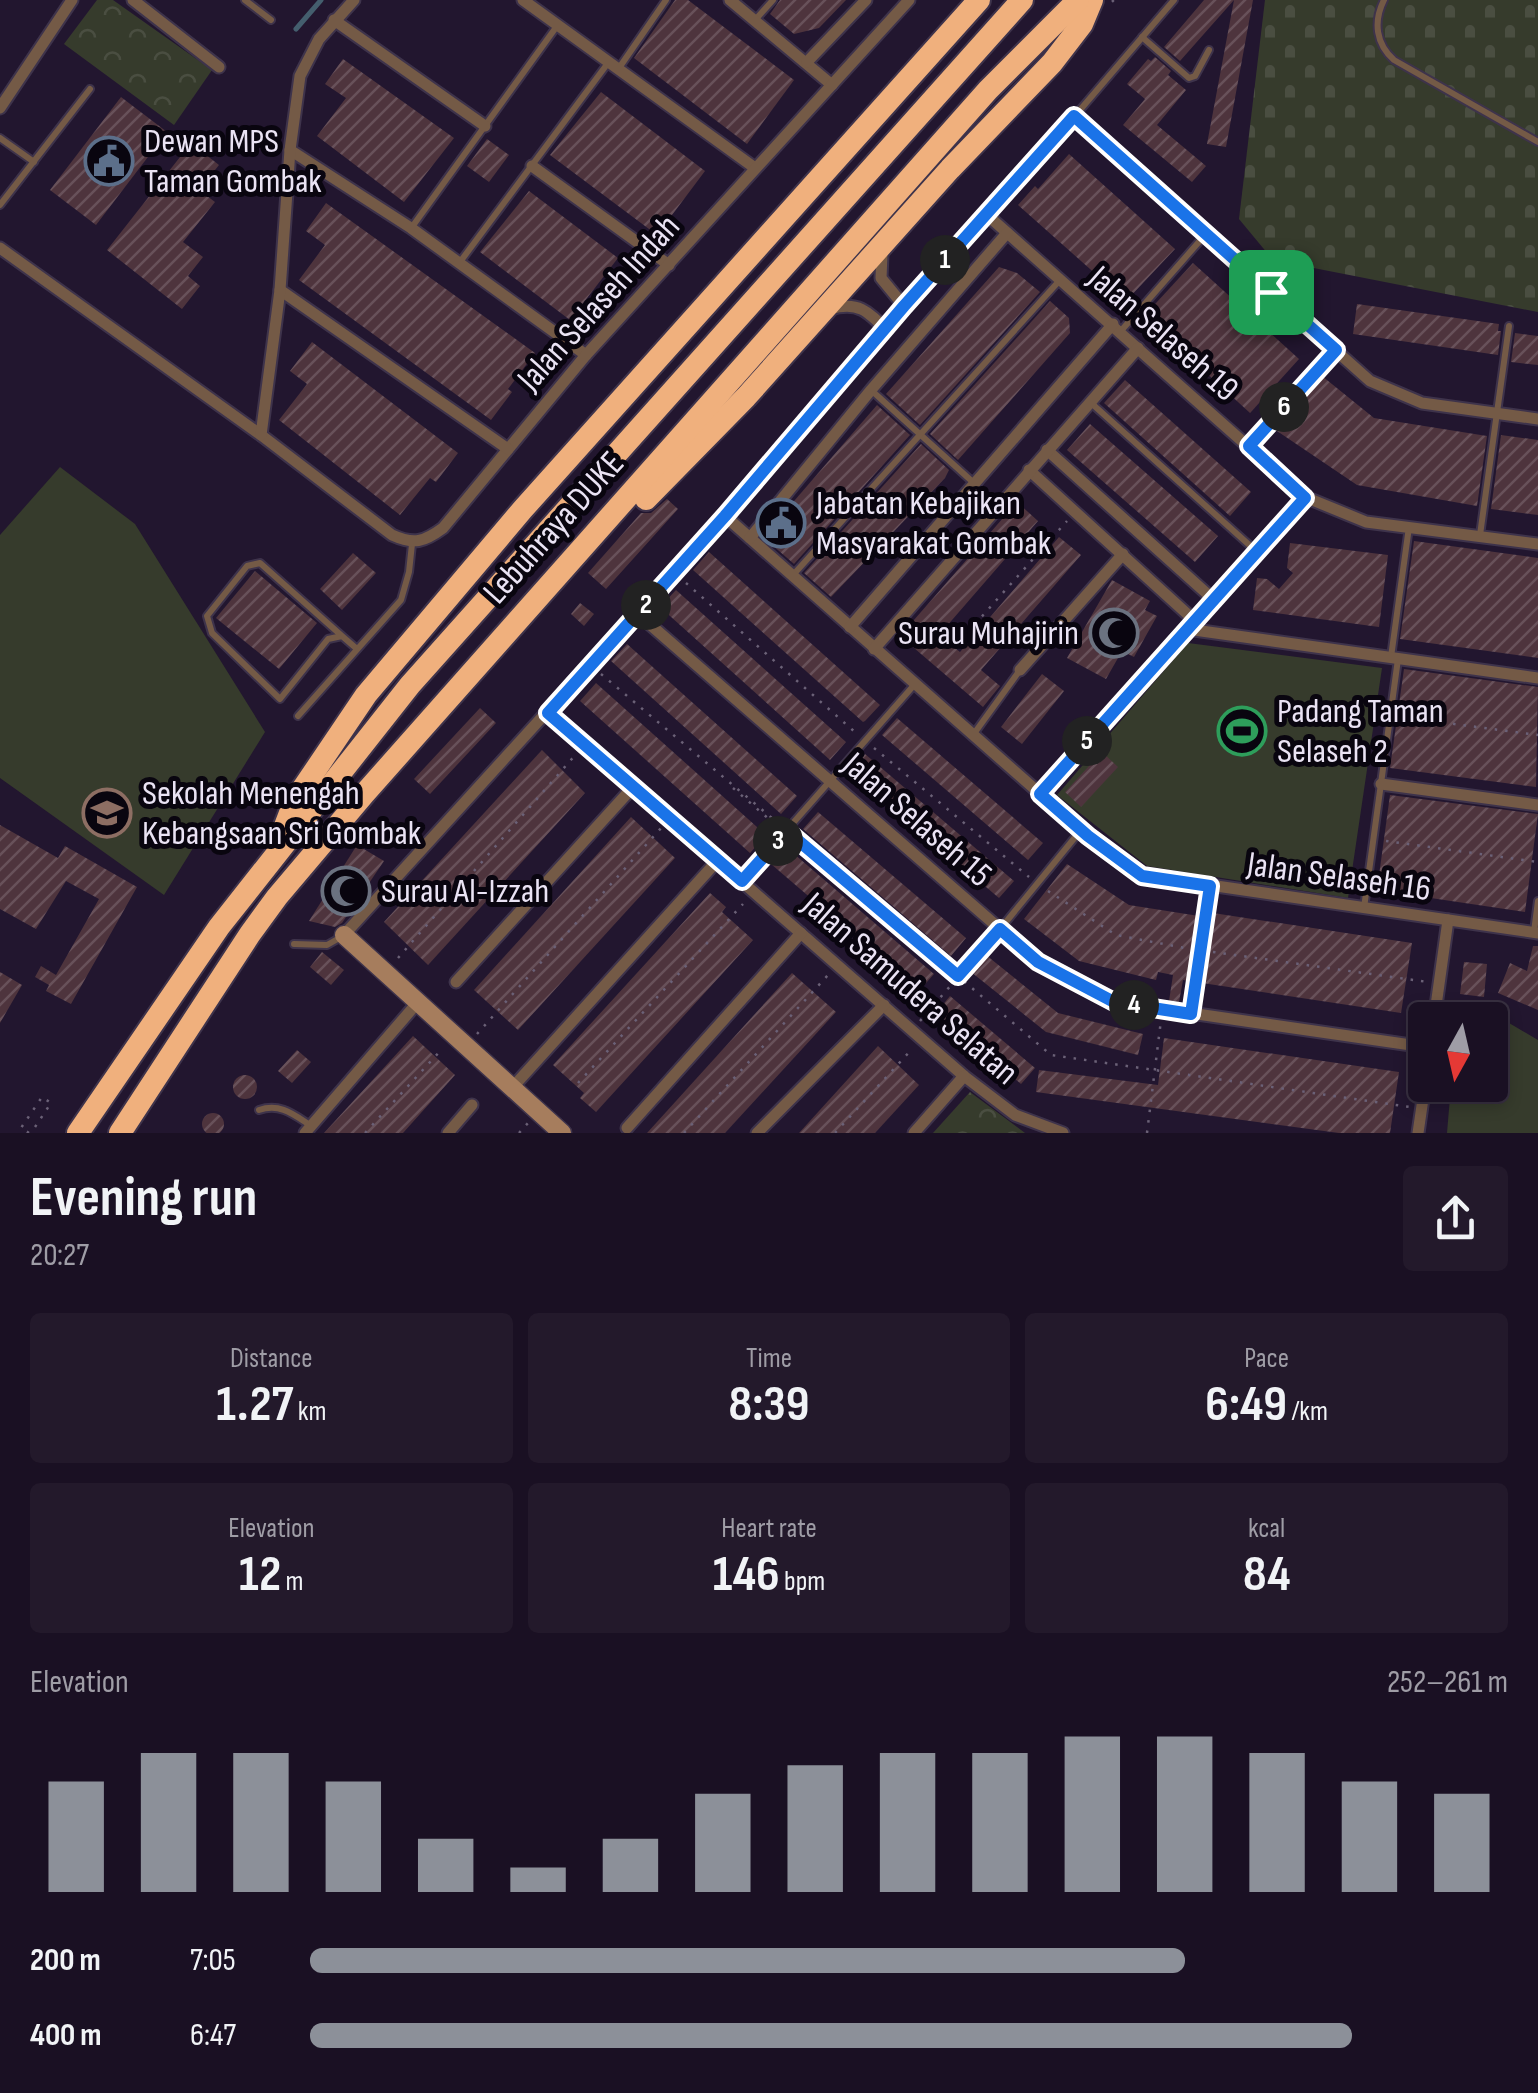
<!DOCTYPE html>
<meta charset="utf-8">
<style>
:root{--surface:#1a1023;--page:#23192b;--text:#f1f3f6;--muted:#9f9da6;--line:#383041;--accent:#8c9099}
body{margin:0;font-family:"Sofia Sans Condensed",sans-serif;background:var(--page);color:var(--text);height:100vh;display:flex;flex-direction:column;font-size:38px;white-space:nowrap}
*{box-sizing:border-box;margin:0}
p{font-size:32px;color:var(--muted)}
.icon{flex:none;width:55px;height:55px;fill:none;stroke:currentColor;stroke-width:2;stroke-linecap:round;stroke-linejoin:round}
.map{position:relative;height:1133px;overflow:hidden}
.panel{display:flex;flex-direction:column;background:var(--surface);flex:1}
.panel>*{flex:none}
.needle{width:65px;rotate:188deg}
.controls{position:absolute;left:1408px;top:1002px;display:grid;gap:20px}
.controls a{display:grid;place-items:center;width:100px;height:100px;border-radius:10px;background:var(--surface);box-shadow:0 5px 15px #0003,0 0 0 2px var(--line);font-size:50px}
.pin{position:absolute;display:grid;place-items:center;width:85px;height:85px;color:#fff;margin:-42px;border-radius:20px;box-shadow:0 5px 15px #0006}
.km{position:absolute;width:50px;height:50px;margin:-25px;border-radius:50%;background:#222;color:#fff;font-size:28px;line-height:50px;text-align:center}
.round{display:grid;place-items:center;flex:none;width:105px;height:105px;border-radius:10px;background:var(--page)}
.overview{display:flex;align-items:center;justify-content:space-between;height:170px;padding:0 30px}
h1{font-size:55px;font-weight:700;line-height:75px}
.figures{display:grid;grid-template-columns:repeat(3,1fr);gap:15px;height:170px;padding:10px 30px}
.figures div{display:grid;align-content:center;border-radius:10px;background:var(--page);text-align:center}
.figures b{font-size:50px;font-weight:700}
.figures small{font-size:28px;font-weight:400}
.figures p{font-size:28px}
.chart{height:280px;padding:20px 30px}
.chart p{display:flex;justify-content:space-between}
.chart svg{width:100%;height:180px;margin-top:10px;stroke:var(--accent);stroke-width:6}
ul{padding:0 30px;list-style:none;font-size:32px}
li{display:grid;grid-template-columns:160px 120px 1fr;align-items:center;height:75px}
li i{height:25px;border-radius:12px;background:var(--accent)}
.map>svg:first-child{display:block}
</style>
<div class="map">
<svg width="1538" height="1133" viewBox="0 0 1538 1133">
<defs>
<pattern id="cemetery-stones" width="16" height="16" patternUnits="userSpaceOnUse" patternTransform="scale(2.5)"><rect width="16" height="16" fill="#363b2c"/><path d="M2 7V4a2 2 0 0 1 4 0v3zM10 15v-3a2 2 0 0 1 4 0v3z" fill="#4a4e41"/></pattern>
<pattern id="park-crowns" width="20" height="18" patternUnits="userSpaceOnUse" patternTransform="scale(2.5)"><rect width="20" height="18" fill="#363b2c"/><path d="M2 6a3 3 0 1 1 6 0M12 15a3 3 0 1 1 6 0" fill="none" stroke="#4a4e41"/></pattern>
<pattern id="building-hatch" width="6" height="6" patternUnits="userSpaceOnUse" patternTransform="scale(2.5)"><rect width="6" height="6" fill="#4e343d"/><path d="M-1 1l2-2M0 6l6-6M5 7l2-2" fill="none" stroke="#68515a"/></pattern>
</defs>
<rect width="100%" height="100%" fill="#22162f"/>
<!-- grass -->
<g fill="#363b2c">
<path d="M60,467L135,524L265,732L164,895L0,778V535Z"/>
<path d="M1188,643L1382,668L1348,898L1147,866L1057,795Z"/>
<path d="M1459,1007L1492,1013L1538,1040V1133H1447L1451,1085H1490V1020H1458Z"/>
</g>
<!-- cemetery -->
<path fill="url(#cemetery-stones)" d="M1265,0H1538V312L1273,260L1239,219Z"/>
<!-- park -->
<g fill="url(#park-crowns)">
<path d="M97,0H113L212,70L174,125L64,44Z"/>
<path d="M970,1092L1025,1133H933Z"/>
</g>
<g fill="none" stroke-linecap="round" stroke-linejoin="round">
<!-- stream -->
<path stroke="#445e6e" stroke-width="5" d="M296,29L321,0"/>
</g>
<!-- building -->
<g fill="url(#building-hatch)">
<path d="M675,0H688L794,80L747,144L634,58Z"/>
<path d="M780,0H846L819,28L794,34L770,14Z"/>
<path d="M1204,0H1253L1226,147L1207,144L1234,0L1180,61L1164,47Z"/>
<path d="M1155,57L1171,71L1168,75L1186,90L1157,125L1206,166L1192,182L1123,125L1145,99L1127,84L1148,59L1151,61Z"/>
<path d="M343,59L454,138L404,202L317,136L346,98L325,84Z"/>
<path d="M601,92L705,171L657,235L550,155Z"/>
<path d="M121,97L167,132L96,225L50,190Z"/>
<path d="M487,139L509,155L489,182L467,166Z"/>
<path d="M191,143L219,165L199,190L215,202L183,242L203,257L188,276L200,286L182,309L107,250Z"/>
<path d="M1069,154L1175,249L1126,301L1018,205L1035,186L1038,189Z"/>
<path d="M529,191L618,258L570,320L480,252Z"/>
<path d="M326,203L535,353L508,389L512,392L491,420L299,280L325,245L306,231Z"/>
<path d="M1193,263L1299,359L1250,413L1144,316Z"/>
<path d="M999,267L1017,273L1040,292L920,425L886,394Z"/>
<path d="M1050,301L1069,318L1070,333L958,460L930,434Z"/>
<path d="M1357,304L1499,324L1498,331H1501L1498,355L1353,334Z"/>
<path d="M1515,333L1538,336V365L1511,362Z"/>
<path d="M312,342L458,453L436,482L430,478L400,515L279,420L307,384L290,371Z"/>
<path d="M1322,376L1374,418L1487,436L1477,506L1357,485L1277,431Z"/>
<path d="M1125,380L1251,492L1230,516L1104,403Z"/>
<path d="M877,405L910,435L794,564L763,537Z"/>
<path d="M1090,424L1218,536L1195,562L1067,450Z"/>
<path d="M1501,435L1538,440V515L1491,509Z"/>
<path d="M921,444L949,470L945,478L831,597L804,573Z"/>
<path d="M667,499L678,509L606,589L588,573L641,513H651Z"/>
<path d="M1017,502L1038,521L939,635L960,652L1059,537L1081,555L981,670L1000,686L983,707L900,636Z"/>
<path d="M1414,541L1538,558V658L1400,639Z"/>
<path d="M1290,543L1388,555L1379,627L1253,610L1257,578L1267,579L1279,589L1293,573L1287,568Z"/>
<path d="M709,552L880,705L865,721L863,722L693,570Z"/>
<path d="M353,553L376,573L342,610L320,589Z"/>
<path d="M255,571L317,623L279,669L216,618Z"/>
<path d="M1112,580L1150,601L1145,610L1157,616L1134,657L1122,651L1106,679L1067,658Z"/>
<path d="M676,590L846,742L830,760L660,607Z"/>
<path d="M580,603L594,614L584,626L571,614Z"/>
<path d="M627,644L797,796L781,814L611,661Z"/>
<path d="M1404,669L1538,687L1536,787L1390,768Z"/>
<path d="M1042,674L1064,691L1022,744L1001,727Z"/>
<path d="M596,683L766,835L750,853L580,701Z"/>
<path d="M480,708L496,723L430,794L414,779Z"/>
<path d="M897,718L1043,843L1028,860L882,735Z"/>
<path d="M542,750L585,793L428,965L384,922Z"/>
<path d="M1102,752L1118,767L1081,807L1065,792Z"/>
<path d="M865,754L1014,881L999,898L850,772Z"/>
<path d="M1390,795L1538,814L1525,912L1377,890Z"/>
<path d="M818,812L966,938L951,956L803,829Z"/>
<path d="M631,817L675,858L518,1030L474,990Z"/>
<path d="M0,825L58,858L65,846L137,887L71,1004L46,991L49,985L35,977L41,966L56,975L99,899L66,881L36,929L0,909Z"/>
<path d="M357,845L384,861L342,923L335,927L309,921Z"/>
<path d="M786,847L934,974L919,991L771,864Z"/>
<path d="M1067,864L1129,905L1199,916L1189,981L1183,980L1179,1002L1169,1001L1173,975L1158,972L1156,980L1079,961L1024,919Z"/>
<path d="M710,893L726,907L722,912L753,940L596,1112L580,1098L584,1093L553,1065Z"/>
<path d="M1213,913L1412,943L1401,1013L1202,983Z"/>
<path d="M1533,946H1538V1010L1498,993L1510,963L1527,971Z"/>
<path d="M322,952L344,970L331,985L310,967Z"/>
<path d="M986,955L1058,1013L1143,1034L1138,1055L1046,1032L971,972Z"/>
<path d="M1464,962L1487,964L1484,997L1460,994Z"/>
<path d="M0,972L22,985L0,1023Z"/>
<path d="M792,973L836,1012L725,1133H647Z"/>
<path d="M950,996L1035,1068L1021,1084L936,1013Z"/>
<path d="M413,1036L455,1075L403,1133H324Z"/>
<path d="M1164,1038L1399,1072L1390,1133H1339L1036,1092L1039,1070L1158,1085Z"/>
<path d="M878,1046L919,1085L875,1133H799Z"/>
<path d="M297,1050L311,1062L292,1083L278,1071Z"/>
<circle cx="245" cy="1087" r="12"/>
<circle cx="213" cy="1124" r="11"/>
</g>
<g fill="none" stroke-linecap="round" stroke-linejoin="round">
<!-- lane casing -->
<g stroke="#3e334b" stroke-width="10">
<g id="lane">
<path d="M245,0L271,20"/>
<path d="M1384,0C1373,22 1376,44 1394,60L1538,142"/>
<path d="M756,19L773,0"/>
<path d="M1142,37L1189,78L1195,76L1209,50"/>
<path d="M619,68L666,0"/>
<path d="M1074,117L1174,0"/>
<path d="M0,138L34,162"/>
<path d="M0,205L90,89"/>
<path d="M412,227L557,26"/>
<path d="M460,262L608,63"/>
<path d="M1120,332L1205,235"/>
<path d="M871,390L975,484"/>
<path d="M1090,402L1256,551"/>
<path d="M1250,446L1335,351"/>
<path d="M1480,535L1509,326"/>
<path d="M793,575L1060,280"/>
<path d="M342,636L260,563L247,566L207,616L212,633L280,699L328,639L342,636L357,649"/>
<path d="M1391,657L1409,527"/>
<path d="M298,716L401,600L409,572L412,544"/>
<path d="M973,735L1020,670"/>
<path d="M743,880L915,684"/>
<path d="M1364,908L1398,659"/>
<path d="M1001,928L1081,830"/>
<path d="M1534,932L1538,901"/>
<path d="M294,944L327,945L343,936"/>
<path d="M1191,1012L1210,887"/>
<path d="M259,1110C280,1103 293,1114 310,1125"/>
</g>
</g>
<!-- street casing -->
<g stroke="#3e334b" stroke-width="15">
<g id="street">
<path d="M133,0L219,67"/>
<path d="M523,0L755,168"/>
<path d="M730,0L832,85"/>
<path d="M334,20L485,126"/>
<path d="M807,62L866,0"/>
<path d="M0,108L72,0"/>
<path d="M290,150L411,228L586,355"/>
<path d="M532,166L669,265"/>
<path d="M986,214L1305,497L1366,522L1538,544"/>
<path d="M0,248L261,435L392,535C414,545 424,542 443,528L586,355L909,0"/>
<path d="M882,254L881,278L904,306"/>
<path d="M280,290L508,449"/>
<path d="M830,309C858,301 868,311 886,330"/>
<path d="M261,435L280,290L290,150L300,76L319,39L354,0"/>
<path d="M1047,450L1214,600"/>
<path d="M1029,470L1195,621"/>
<path d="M725,516L1088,836L1141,875L1538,933"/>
<path d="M750,538L871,390L1007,233"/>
<path d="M638,614L1038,962L1114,1002L1425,1047"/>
<path d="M850,627L1113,324"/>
<path d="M1187,629L1538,678"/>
<path d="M874,649L1138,348"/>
<path d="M1020,670L1123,554"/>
<path d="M549,713L964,1076L1015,1115L1063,1133"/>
<path d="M1381,784L1538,805"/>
<path d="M1040,794L1305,497"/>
<path d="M344,935L725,516L904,306L1074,117L1370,381L1422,403L1538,419"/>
<path d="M456,982L633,787"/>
<path d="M1434,1020L1448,920"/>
<path d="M512,1088L718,860"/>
<path d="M627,1128L801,933"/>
<path d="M305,1133L418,1002"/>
<path d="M448,1133L472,1105"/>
<path d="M757,1133L884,1005"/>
<path d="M914,1133L964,1076"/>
<path d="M1418,1133L1425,1085"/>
</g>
</g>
<!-- secondary casing -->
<g stroke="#3e334b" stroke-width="21">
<path id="secondary" d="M344,935L562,1133"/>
</g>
<!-- highway casing -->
<g stroke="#3e334b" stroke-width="26">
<g id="highway">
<path d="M646,499L746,397L950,169L1052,63L1082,24L1092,0"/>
<path d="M282,834L295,800L366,695L523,509L979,0"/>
<path d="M78,1133L219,927L410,685L1022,0"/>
<path d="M120,1133L250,934L277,897L365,793L988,90L1078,0"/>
</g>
</g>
<!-- path -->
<g stroke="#6b6177" stroke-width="2.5" stroke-dasharray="2.5 8" stroke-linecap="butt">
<path d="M1112,0L1115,3L1118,0"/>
<path d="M686,583L856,733"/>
<path d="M968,632L1067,521"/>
<path d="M601,674L779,824"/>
<path d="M1401,717L1538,735"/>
<path d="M874,748L1029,877"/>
<path d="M733,788L777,826"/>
<path d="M796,839L1051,1055L1410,1107"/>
<path d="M1386,841L1538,862"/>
<path d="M1048,891L1116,935L1190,949"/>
<path d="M1213,952L1428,982"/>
<path d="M398,958L577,753"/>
<path d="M920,1021L990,940"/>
<path d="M477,1034L662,827"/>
<path d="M578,1083L743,904"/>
<path d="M29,1133L21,1128L42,1097L51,1103L31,1133"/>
<path d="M365,1133L442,1049"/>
<path d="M519,1133L528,1123"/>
<path d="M684,1133L828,975"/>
<path d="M835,1133L912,1049"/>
<path d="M1147,1133L1161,1020"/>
</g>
<!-- lane -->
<use href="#lane" stroke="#745a46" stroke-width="6"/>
<!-- street -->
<use href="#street" stroke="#745a46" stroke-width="11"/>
<!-- secondary -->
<use href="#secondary" stroke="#a67d5d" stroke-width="18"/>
<!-- highway -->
<use href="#highway" stroke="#f0b07d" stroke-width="22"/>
</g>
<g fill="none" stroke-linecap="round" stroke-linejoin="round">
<!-- route casing -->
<g stroke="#fff" stroke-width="20">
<path id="route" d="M1074,116L1336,350L1249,446L1305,498L1040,794L1088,836L1142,876L1210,886L1191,1014L1114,1002L1038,962L1000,929L958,976L787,831L742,881L548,713L725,516L904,306Z"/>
</g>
<!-- route -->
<use href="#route" stroke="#1a73e8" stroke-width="12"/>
</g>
<!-- icons -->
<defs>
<g id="civic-ring" transform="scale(2.5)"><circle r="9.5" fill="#09050f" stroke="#5c6f8a" stroke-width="1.5"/><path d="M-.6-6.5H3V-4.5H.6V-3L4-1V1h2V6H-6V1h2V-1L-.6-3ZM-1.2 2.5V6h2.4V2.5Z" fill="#5c6f8a"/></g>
<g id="mosque-ring" transform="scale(2.5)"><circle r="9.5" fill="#09050f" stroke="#6b7280" stroke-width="1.5"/><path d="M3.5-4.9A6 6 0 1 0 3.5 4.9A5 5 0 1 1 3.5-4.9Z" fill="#6b7280"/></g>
<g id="stadium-ring" transform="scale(2.5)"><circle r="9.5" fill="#09050f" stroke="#2e9e5b" stroke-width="1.5"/><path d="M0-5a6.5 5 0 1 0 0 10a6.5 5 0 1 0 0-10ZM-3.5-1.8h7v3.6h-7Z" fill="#2e9e5b"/></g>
<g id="school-ring" transform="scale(2.5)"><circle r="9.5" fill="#09050f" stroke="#8d6e63" stroke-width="1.5"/><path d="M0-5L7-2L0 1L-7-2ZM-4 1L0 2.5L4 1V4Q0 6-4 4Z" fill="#8d6e63"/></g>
</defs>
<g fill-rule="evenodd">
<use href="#civic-ring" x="109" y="161"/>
<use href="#civic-ring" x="781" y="523"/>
<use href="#mosque-ring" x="1114" y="633"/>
<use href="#stadium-ring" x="1242" y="731"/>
<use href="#school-ring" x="107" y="813"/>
<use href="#mosque-ring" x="346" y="891"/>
</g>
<g text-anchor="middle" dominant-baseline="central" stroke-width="10" stroke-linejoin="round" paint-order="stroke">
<!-- poi labels -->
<g font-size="35" fill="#eae3f4" stroke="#09050f" text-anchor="start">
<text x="144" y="141">Dewan MPS<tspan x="144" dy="40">Taman Gombak</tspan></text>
<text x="816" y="503">Jabatan Kebajikan<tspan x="816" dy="40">Masyarakat Gombak</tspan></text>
<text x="1079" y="633" text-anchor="end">Surau Muhajirin</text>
<text x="1277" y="711">Padang Taman<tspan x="1277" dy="40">Selaseh 2</tspan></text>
<text x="142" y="793">Sekolah Menengah<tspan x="142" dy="40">Kebangsaan Sri Gombak</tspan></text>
<text x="381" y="891">Surau Al-Izzah</text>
</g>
<!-- street labels -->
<g font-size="35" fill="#eae3f4" stroke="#09050f">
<text transform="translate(599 303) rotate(-48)">Jalan Selaseh Indah</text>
<text transform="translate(1163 334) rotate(41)">Jalan Selaseh 19</text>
<text transform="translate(554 528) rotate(-48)">Lebuhraya DUKE</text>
<text transform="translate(917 820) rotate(41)">Jalan Selaseh 15</text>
<text transform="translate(1339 877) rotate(8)">Jalan Selaseh 16</text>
<text transform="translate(910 989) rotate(41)">Jalan Samudera Selatan</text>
</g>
</g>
</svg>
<div class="controls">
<a><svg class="needle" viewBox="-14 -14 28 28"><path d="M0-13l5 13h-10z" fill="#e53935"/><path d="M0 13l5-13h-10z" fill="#9f9da6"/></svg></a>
</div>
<div class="pin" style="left:1271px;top:292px;background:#1e9e55"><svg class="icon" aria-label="arrive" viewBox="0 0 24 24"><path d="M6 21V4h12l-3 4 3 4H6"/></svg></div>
<b class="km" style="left:945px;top:260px">1</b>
<b class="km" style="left:646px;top:605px">2</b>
<b class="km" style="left:778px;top:841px">3</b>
<b class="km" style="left:1134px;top:1005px">4</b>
<b class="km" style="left:1087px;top:741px">5</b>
<b class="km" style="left:1284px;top:407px">6</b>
</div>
<section class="panel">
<div class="overview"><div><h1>Evening run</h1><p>20:27</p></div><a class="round"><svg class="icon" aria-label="share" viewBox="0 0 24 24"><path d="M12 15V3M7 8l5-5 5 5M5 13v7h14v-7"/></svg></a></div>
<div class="figures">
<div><p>Distance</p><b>1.27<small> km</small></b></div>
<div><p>Time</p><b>8:39</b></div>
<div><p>Pace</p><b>6:49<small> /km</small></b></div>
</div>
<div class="figures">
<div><p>Elevation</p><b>12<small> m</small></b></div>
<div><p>Heart rate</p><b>146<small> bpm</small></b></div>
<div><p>kcal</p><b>84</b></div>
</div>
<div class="chart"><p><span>Elevation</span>252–261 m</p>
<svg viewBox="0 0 160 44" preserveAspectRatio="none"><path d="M5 44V17M15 44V10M25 44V10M35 44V17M45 44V31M55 44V38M65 44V31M75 44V20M85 44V13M95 44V10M105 44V10M115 44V6M125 44V6M135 44V10M145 44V17M155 44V20"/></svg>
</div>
<ul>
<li><b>200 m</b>7:05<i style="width:73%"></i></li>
<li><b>400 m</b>6:47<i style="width:87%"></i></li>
</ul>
</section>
